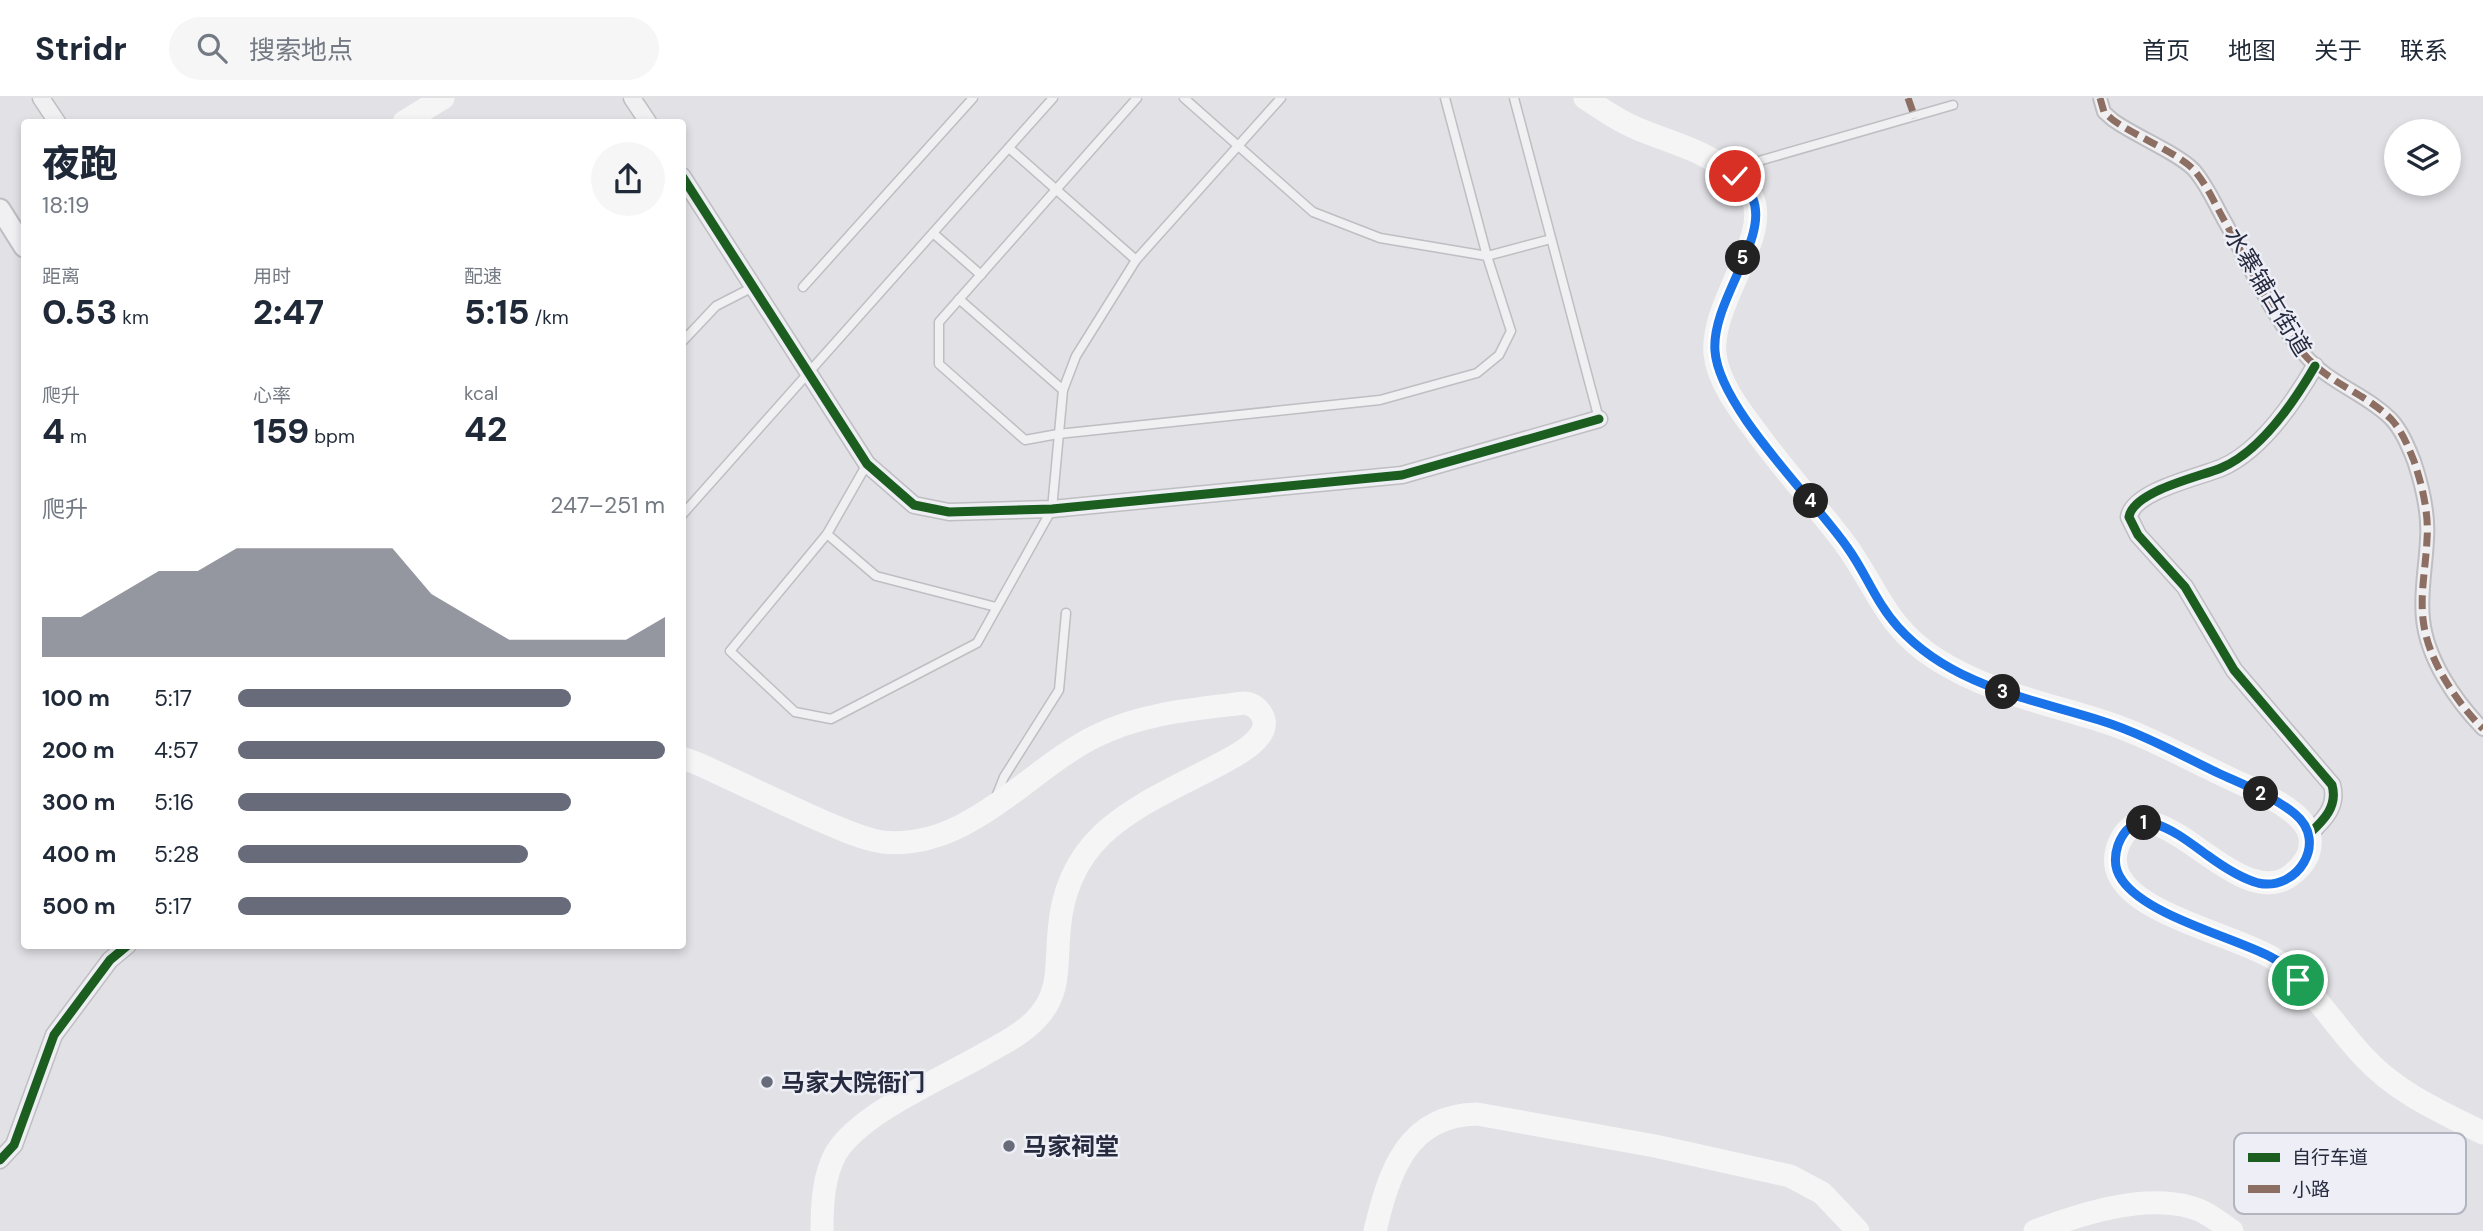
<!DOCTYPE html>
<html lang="zh">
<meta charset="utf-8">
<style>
:root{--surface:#fff;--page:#f6f6f7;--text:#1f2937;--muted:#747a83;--line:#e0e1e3;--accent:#686b79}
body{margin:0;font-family:"DM Sans","Noto Sans SC",sans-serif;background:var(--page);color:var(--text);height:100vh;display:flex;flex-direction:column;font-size:26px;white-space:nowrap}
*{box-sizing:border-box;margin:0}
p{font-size:23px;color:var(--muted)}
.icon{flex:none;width:38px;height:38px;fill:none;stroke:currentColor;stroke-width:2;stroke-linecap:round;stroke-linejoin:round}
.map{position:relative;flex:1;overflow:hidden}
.details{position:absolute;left:21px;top:21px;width:665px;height:830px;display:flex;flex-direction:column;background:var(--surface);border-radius:7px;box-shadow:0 4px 10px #0003}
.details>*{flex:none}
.fabs{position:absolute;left:2384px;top:21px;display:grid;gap:14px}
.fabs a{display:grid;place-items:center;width:77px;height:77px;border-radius:50%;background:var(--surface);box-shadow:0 4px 10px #0003;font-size:35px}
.pin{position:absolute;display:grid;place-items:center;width:60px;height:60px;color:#fff;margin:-30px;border:4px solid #fff;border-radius:50%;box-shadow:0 2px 7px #0007}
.km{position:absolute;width:35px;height:35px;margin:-18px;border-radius:50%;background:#222;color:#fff;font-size:19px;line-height:35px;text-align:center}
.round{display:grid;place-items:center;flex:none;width:74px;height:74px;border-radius:37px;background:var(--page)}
.overview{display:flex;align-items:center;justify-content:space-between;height:119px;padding:0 21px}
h1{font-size:38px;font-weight:800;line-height:52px}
.figures{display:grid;grid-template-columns:repeat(3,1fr);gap:10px;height:119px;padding:7px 21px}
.figures div{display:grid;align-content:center}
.figures b{font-size:35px;font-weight:800}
.figures small{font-size:19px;font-weight:400}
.figures p{font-size:19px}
.chart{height:196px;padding:14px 21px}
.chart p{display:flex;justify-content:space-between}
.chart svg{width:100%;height:126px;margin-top:7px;fill:var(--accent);opacity:.7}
ul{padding:0 21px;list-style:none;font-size:23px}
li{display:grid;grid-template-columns:112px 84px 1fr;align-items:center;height:52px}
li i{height:18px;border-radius:9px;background:var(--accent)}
header{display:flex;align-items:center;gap:42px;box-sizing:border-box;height:98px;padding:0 35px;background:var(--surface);border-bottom:2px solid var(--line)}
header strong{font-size:33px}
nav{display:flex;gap:38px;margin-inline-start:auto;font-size:24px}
.search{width:490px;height:63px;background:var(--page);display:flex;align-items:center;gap:18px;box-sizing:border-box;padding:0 24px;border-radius:38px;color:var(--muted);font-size:26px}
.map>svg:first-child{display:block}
</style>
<header>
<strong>Stridr</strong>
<div class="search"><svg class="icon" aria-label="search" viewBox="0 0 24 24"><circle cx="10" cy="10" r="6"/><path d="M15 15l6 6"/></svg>搜索地点</div>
<nav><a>首页</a><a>地图</a><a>关于</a><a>联系</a></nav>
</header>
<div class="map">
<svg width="2483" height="1133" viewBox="0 0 2483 1133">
<rect width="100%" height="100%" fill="#e1e1e6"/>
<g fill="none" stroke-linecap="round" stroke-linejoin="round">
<!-- service casing -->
<g stroke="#bebec3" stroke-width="11">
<g id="service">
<path d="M1137,0L939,224V266L1025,342L1058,336L1380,302L1477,275L1499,257L1511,233L1487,158L1445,0"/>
<path d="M1184,0L1313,114L1380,140L1487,158L1551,141"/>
<path d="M1514,0L1599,321"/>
<path d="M1009,50L1136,162"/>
<path d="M1731,71L1953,7"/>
<path d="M933,135L981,177"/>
<path d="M803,189L973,0"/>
<path d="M959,201L1063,292"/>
<path d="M682,244L716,208L755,188"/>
<path d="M867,366L827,436L730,553L795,614L831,621L977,545L1052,411L1063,292L1076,258L1136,162L1281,0"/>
<path d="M682,417L1053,0"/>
<path d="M827,436L876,478L996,509"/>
<path d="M996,699L1004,679L1059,592L1066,515"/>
</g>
</g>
<!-- pedestrian casing -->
<g stroke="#bebec3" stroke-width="16">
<path id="pedestrian" d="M2100,0L2104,14L2113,22C2135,38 2178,55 2194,72C2207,87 2215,106 2224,122C2249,166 2270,216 2303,255C2329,286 2365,295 2391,321C2402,333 2408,348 2414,363C2422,387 2429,415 2427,441C2426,468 2420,494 2423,521C2427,561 2455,602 2483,631"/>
</g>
<!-- minor casing -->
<g stroke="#bebec3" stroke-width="19">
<g id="minor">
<path d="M41,0L57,24"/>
<path d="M632,0L648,24"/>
<path d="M682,78L867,366L914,407L949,414L1052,411L1402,377L1599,321"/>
<path d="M2310,735C2324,722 2338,708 2332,687L2234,572L2185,489L2138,437L2129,419C2133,393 2199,379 2221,370C2261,353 2294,304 2315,268"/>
<path d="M0,1062L14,1047L54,937L110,862L128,847"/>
</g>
</g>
<!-- tertiary casing -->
<g stroke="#bebec3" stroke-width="23">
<path id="tertiary" d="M0,111L24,149"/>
</g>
<!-- service -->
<use href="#service" stroke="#f0f0f2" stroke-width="8"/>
<!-- pedestrian -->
<use href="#pedestrian" stroke="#f0f0f2" stroke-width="12"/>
<!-- minor -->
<use href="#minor" stroke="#f0f0f2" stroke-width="16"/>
<!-- tertiary -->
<use href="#tertiary" stroke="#f0f0f2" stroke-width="19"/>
<!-- secondary -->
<g stroke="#f5f5f6" stroke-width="23">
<path d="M1585,0C1603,12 1622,25 1643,33C1675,46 1709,54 1736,79C1743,85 1750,93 1753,101C1769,141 1710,206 1715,256C1718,283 1738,310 1754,331C1782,370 1814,405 1843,443C1877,488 1884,528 1936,561C1989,595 2047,605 2105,624C2148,638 2186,660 2227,679C2251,691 2282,702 2301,722C2310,732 2313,743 2308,757C2304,765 2297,773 2290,778C2237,816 2158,683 2123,738C2116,749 2113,763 2118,775C2135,817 2235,837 2274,861C2305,880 2337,931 2364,959C2397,995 2440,1013 2483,1035"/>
<path d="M404,24L443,0"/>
<path d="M682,660C699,665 715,674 731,681C761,695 792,710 822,723C841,731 862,741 882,744C968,753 1027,672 1096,638C1142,615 1195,611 1245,605C1252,606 1258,610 1262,617C1274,638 1237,657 1222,665C1143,707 1066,731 1059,834C1056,866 1061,894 1038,919C1024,935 1004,945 986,955C944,980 861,1014 836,1055C823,1078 822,1108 822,1133"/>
<path d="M1375,1133C1389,1074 1407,1017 1477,1016L1655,1048L1790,1078L1822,1095L1858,1133"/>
<path d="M2035,1133C2081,1116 2141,1096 2190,1109C2206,1113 2219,1124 2232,1133"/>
</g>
<!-- quiet -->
<g stroke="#8d6e63" stroke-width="7" stroke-dasharray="14 7" stroke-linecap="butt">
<path d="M1908,0L1915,20"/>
<path d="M2100,0L2104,14L2113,22C2135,38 2178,55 2194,72C2207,87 2215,106 2224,122C2249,166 2270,216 2303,255C2329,286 2365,295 2391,321C2402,333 2408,348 2414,363C2422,387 2429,415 2427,441C2426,468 2420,494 2423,521C2427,561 2455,602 2483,631"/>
</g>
<!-- cycleway casing -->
<g stroke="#eeeff6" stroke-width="13">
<g id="cycleway">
<path d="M682,78L867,366L914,407L949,414L1052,411L1402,377L1599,321"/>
<path d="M2310,735C2324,722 2338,708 2332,687L2234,572L2185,489L2138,437L2129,419C2133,393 2199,379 2221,370C2261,353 2294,304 2315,268"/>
<path d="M0,1062L14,1047L54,937L110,862L128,847"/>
</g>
</g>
<!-- cycleway -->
<use href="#cycleway" stroke="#1b5e20" stroke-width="9"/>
</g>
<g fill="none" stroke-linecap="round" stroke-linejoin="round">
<!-- route casing -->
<g stroke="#fff" stroke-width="14">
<path id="route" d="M1735,78C1742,85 1749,92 1753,101C1769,141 1711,204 1715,253C1719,310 1813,400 1847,449C1866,475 1876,505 1898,529C1950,587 2028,600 2099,622C2141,635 2179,656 2218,675C2244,687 2273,698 2295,716C2329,744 2297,794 2258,785C2240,780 2222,768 2207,757C2183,740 2136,699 2118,747C2114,759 2114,771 2122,782C2146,817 2229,838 2269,858L2278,863L2298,882"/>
</g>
<!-- route -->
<use href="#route" stroke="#1a73e8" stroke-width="9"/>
</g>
<!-- markers -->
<g fill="#686b79" stroke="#eeeff6" stroke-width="2.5">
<circle cx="767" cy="984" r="7"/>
<circle cx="1009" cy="1048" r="7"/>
</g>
<g text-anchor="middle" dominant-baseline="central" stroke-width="5" stroke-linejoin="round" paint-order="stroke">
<!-- street labels -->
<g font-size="24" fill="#272b3f" stroke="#eeeff6">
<text transform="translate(2268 194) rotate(59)">水寨铺古街道</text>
</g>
<!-- poi labels -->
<g font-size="24" font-weight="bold" fill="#272b3f" stroke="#eeeff6" text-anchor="start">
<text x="781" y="984">马家大院衙门</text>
<text x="1023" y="1048">马家祠堂</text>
</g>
</g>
<!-- legend -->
<rect x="2234" y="1035" width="232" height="81" rx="10" fill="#eeeff6" stroke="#b2b4bf" stroke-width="2"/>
<rect x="2248" y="1055" width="32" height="9" fill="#1b5e20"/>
<rect x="2248" y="1087" width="32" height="8" fill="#8d6e63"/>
<g font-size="19" fill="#272b3f">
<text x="2292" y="1066">自行车道</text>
<text x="2292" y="1098">小路</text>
</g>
</svg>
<div class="fabs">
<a><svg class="icon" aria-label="layers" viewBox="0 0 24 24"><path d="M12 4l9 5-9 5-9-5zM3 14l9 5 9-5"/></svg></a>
</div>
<div class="pin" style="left:2298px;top:882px;background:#1e9e55"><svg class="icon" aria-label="arrive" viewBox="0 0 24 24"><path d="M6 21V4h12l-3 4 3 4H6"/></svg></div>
<div class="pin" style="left:1735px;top:78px;background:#d93025"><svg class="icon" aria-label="check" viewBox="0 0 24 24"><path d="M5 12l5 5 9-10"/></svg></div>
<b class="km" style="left:2144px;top:725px">1</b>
<b class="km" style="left:2261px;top:696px">2</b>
<b class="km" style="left:2003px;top:594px">3</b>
<b class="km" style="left:1811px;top:403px">4</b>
<b class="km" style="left:1743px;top:160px">5</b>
<section class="details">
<div class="overview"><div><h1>夜跑</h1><p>18:19</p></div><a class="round"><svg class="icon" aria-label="share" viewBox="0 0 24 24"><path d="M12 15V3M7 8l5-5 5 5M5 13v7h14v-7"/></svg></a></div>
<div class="figures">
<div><p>距离</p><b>0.53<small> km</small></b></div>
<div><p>用时</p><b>2:47</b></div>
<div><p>配速</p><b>5:15<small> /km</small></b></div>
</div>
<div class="figures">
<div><p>爬升</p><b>4<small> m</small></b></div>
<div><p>心率</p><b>159<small> bpm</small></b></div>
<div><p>kcal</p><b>42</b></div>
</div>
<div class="chart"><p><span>爬升</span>247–251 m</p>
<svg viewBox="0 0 160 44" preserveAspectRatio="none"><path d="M0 44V30L10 30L20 22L30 14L40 14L50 6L60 6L70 6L80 6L90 6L100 22L110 30L120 38L130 38L140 38L150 38L160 30V44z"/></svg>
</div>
<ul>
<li><b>100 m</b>5:17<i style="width:78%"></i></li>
<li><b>200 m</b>4:57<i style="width:100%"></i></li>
<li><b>300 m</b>5:16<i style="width:78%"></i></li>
<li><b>400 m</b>5:28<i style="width:68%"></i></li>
<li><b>500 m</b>5:17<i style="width:78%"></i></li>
</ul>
</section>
</div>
